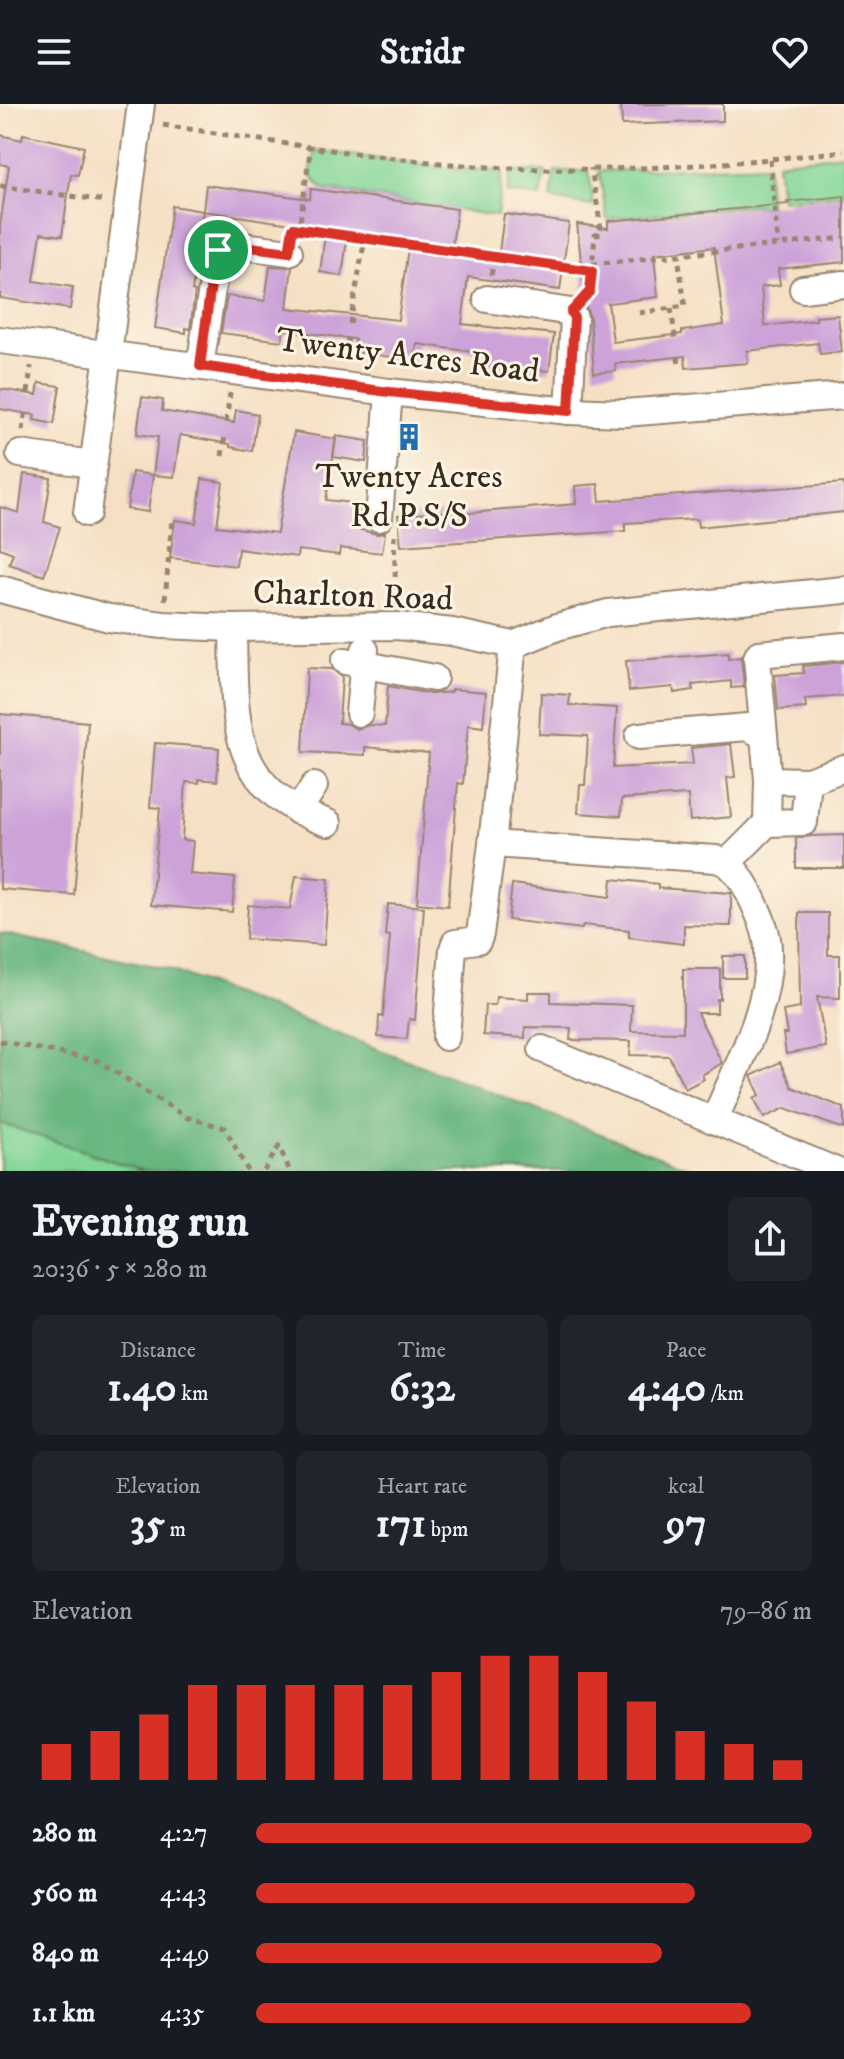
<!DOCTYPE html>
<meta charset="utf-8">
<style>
:root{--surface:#171b24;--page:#20242c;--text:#f1f3f6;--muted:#9ea1a6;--accent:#d93025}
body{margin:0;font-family:"IM FELL DW Pica",serif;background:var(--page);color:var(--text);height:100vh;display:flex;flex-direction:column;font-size:30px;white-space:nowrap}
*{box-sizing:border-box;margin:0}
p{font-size:26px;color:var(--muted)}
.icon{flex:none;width:44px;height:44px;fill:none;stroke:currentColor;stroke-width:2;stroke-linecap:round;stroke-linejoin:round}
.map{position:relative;height:1067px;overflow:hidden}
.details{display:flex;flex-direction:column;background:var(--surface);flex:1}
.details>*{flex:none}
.pin{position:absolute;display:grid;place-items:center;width:68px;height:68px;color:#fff;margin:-34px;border:4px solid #fff;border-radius:50%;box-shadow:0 2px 8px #0007}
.round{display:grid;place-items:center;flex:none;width:84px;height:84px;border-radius:12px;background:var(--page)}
.overview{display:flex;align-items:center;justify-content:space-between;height:136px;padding:0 32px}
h1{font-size:44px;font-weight:700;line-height:60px}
.metrics{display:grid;grid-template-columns:repeat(3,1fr);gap:12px;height:136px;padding:8px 32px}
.metrics div{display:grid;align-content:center;border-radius:12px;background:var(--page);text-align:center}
.metrics b{font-size:40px;font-weight:700}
.metrics small{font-size:22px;font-weight:400}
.metrics p{font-size:22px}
.chart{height:224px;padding:16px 32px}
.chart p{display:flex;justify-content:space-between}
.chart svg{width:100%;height:144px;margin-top:8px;stroke:var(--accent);stroke-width:6}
ul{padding:0 32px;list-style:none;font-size:26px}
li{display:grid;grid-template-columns:128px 96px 1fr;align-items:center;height:60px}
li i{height:20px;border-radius:10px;background:var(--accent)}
header{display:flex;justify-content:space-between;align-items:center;height:104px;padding:0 32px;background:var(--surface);font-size:36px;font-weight:700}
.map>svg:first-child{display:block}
</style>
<header><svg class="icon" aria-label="menu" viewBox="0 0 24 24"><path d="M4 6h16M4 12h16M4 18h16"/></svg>Stridr<svg class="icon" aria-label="heart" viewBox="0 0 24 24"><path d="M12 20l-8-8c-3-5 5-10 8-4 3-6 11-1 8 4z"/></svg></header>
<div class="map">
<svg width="844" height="1067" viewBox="0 0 844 1067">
<rect width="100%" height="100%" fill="#fcf5e5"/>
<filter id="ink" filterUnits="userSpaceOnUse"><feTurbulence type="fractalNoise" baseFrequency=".0125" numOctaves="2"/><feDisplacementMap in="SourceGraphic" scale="16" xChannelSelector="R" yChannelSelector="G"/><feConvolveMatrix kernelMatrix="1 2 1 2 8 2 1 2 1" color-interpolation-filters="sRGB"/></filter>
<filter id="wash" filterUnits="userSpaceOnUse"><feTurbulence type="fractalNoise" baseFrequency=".006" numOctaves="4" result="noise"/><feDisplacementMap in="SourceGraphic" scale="32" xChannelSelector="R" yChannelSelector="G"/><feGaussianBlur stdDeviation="1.8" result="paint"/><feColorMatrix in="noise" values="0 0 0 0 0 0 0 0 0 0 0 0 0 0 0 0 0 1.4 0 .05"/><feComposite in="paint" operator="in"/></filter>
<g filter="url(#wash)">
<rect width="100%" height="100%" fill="#f5e0c4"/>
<!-- green -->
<g fill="#81d597" stroke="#5e805a" stroke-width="2">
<path d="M315,46L446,64L502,67L497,112L323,85L310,71Z"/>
<path d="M844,50V90L781,96L777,58Z"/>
<path d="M767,61L769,102L757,103L756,101L607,115L599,67Z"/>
<path d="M511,67H545L541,93L507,89Z"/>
<path d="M555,67H589L593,102L551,95Z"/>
<path d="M0,1019L143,1067H0Z"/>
</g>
<!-- forest -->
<path fill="#68b680" stroke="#52704f" stroke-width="2" d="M0,829L168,865L698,1067H143L0,1019Z"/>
<g id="blocks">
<!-- building -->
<g fill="#cca2d9" fill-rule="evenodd">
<path d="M621,0H723V17L622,21Z"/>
<path d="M23,30L84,43L78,71L71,70L62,132L41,129L34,177L73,183L70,205L0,194V121L9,62L0,60V31L22,36Z"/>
<path d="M206,81L310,95L311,85L457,105L451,149L498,156L504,110L569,119L560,186L468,173L462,220L554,230L549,267L485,261L487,250L417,240L414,256L353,248L355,235L284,226L282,237L221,229L227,192L265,197L270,162L292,163L287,204L398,216L409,137L348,128L342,172L320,168L326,125L203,107L192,187L195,188L190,225L186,224V229L155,224L172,102L203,107Z"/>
<path d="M844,92V158L778,165L780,181L761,183L765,222L816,216V213L838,211L842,248L820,250L818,239L747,247L748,259L686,264L685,252L615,260L616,267L594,269L590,214L586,203L577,120L608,124V117L788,100L787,98ZM714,143L724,221L682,227V230L613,238L608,199L658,193L654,150Z"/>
<path d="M39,279L60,282L54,320L34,316L35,311L0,305V285L37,291Z"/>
<path d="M142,293L163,296L162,307L234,319L236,306L258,310L252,347L230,343V340L180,331L174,373L153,371L158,333L137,330Z"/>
<path d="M294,328L336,335L326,396L360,400L357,425L377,430L385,429L382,449L340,444L339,451L298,446L297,453L238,445L236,462L170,454L175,416L196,419L202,375L223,378L217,422L277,429Z"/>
<path d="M336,332L368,337L366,358L333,353Z"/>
<path d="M132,368L153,371L148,408L127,405Z"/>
<path d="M24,370L51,374L44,418L60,423L44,472L9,460L13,449L0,444V403L19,409Z"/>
<path d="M844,379V408L698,423L697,415L625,419V427L401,442L398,411L446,408V411L576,400L575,382L598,380L600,397Z"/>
<path d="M728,549V555L741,553L744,583L731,584V577L692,581L693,586L674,589L673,583L629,587L626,557Z"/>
<path d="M844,558V592L805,595L806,604L778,606L775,571L804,569L803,562Z"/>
<path d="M307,564L332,565L342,573L339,619L348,620L357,625L369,621L385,622L388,582L431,590L451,588V585L486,588L483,623L468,621L463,680L458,679L448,802L417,799L429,649L365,643V651L303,648Z"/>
<path d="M541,589L570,591L569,601L617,604L613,664L693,660L691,644L731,640L735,673L727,674L731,713L690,717L688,691L622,695L621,712L578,709L580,681H585L588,632L539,630Z"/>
<path d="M0,610L88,618L74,791L0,785Z"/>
<path d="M155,639L219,644L217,677L199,675V679L186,678L182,736L193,737L190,770L235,774L232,808L151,801L160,704L150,703Z"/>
<path d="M812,732L844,731V764H796V734Z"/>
<path d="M296,772L329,775L324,841L246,835L248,801L290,805Z"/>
<path d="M612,775L658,780V784L731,789V822L684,821V840L629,833V826L583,821L582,825L508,816L512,780L610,793Z"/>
<path d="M388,800L424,803L415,916L409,915L407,935L378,933L379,912L383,913L390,832L385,831Z"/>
<path d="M799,809H828V851H840V894L817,893L826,943L786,950L783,930H787L783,907L800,904Z"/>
<rect x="723" y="852" width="22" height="22"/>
<path d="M683,865H720V895H717V909H697L722,959L702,971L704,975L685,985L669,952L630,951L631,937L570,936L571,924L525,923V934L483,931L485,901H495L496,893L528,895V888H551V898L632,901L631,927L683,928Z"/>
<path d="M780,958L792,983L844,1004V1025L785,1004L764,1014L754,994L760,991L751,972Z"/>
</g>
</g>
</g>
<g filter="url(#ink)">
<use href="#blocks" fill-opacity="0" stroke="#988571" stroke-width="2"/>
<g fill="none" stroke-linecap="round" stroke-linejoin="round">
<!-- minor casing -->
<g stroke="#988571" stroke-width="30">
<g id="minor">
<path d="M803,185L844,180"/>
<path d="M487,195L571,208L574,214L569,307"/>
<path d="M0,236L389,288L569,307L624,309L844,292"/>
<path d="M200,262L218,146L228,140L289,148"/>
<path d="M20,350L93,360"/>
<path d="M87,409L141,0"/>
<path d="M379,414L389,288"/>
<path d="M0,485L109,514L163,521L233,524L397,522L452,528L513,541L557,523L608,509L844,486"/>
<path d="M233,524C235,614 227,685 328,719"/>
<path d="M513,541L492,740L716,755L727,759L767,719L768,676L808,677L844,664"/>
<path d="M345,557L434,574"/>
<path d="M359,609L365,546"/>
<path d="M639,632L748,623L764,632"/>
<path d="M768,676L757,554L759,550L844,542"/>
<path d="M298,707L314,682"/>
<path d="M767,719L804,718L808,677"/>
<path d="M446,933L453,845L455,839L478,836L480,830L492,740"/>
<path d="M542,945L836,1067"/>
<path d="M715,1015C736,963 771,904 768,846C768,830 761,814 754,799C747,784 740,770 727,759"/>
</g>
</g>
<!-- path -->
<g stroke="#988571" stroke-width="5" stroke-dasharray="6 6" stroke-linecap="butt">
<path d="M163,21C259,36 355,51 451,60C577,72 719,62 844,47"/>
<path d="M770,56L778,141"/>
<path d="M0,82L106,97"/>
<path d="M296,124L299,125L311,41"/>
<path d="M300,125L592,167"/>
<path d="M592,160L844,134"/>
<path d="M491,171L495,153"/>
<path d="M587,190L590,187L595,131L602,130L591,64"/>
<path d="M671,204L676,239"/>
<path d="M639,209L685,202L678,151"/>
<path d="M350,220L365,134"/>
<path d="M345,250L348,234"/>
<path d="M678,253L679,262"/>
<path d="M28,289L31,262"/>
<path d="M226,318L230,289"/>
<path d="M23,327L26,304"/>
<path d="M222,352L225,332"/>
<path d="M394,431L396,497"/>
<path d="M165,496L172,415"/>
<path d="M0,937L98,957L186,1013L225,1024L248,1067"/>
<path d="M264,1067L279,1042L289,1065L294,1067"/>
</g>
<!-- minor -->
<use href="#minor" stroke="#fff" stroke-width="26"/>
</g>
</g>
<g fill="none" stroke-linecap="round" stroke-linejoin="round" filter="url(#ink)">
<!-- route casing -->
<g stroke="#fff" stroke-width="16">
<path id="route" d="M293,124L592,167L590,187L571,208L574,214L569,307L389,288L200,262L214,158L218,146L228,140L289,148Z"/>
</g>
<!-- route -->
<use href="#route" stroke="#d93025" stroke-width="10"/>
</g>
<!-- icons -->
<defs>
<g id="building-bare" transform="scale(2.16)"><path d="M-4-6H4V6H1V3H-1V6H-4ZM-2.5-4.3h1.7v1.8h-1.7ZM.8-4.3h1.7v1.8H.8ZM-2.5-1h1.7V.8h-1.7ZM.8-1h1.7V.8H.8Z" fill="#1f6fb2" stroke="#fcf5e5" stroke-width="2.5" paint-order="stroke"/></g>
</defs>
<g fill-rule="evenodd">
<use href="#building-bare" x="409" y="333"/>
</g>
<g text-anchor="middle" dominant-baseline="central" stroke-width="6" stroke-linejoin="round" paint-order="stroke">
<!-- street labels -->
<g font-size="34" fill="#3b2a1e" stroke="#fcf5e5">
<text transform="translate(408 252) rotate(7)">Twenty Acres Road</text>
<text transform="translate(353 492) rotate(2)">Charlton Road</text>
</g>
<!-- poi labels -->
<g font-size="34" fill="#3b2a1e" stroke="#fcf5e5">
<text x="409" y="373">Twenty Acres<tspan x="409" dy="39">Rd P.S/S</tspan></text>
</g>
</g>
</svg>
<div class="pin" style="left:218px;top:146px;background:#1e9e55"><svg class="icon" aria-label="arrive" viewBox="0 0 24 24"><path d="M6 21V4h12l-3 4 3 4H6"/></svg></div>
</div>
<section class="details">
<div class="overview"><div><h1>Evening run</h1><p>20:36 · 5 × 280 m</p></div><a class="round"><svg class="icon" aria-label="share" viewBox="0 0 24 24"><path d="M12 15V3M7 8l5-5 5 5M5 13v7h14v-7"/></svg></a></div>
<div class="metrics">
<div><p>Distance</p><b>1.40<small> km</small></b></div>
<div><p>Time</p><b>6:32</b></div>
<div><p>Pace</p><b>4:40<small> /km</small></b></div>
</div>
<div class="metrics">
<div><p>Elevation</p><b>35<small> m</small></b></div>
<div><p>Heart rate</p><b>171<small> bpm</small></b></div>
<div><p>kcal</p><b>97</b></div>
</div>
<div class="chart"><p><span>Elevation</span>79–86 m</p>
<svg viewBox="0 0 160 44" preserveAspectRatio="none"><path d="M5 44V33M15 44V29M25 44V24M35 44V15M45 44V15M55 44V15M65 44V15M75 44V15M85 44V11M95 44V6M105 44V6M115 44V11M125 44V20M135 44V29M145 44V33M155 44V38"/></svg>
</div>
<ul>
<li><b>280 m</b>4:27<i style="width:100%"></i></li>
<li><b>560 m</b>4:43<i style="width:79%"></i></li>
<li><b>840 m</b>4:49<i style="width:73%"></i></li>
<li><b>1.1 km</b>4:35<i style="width:89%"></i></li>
</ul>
</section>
